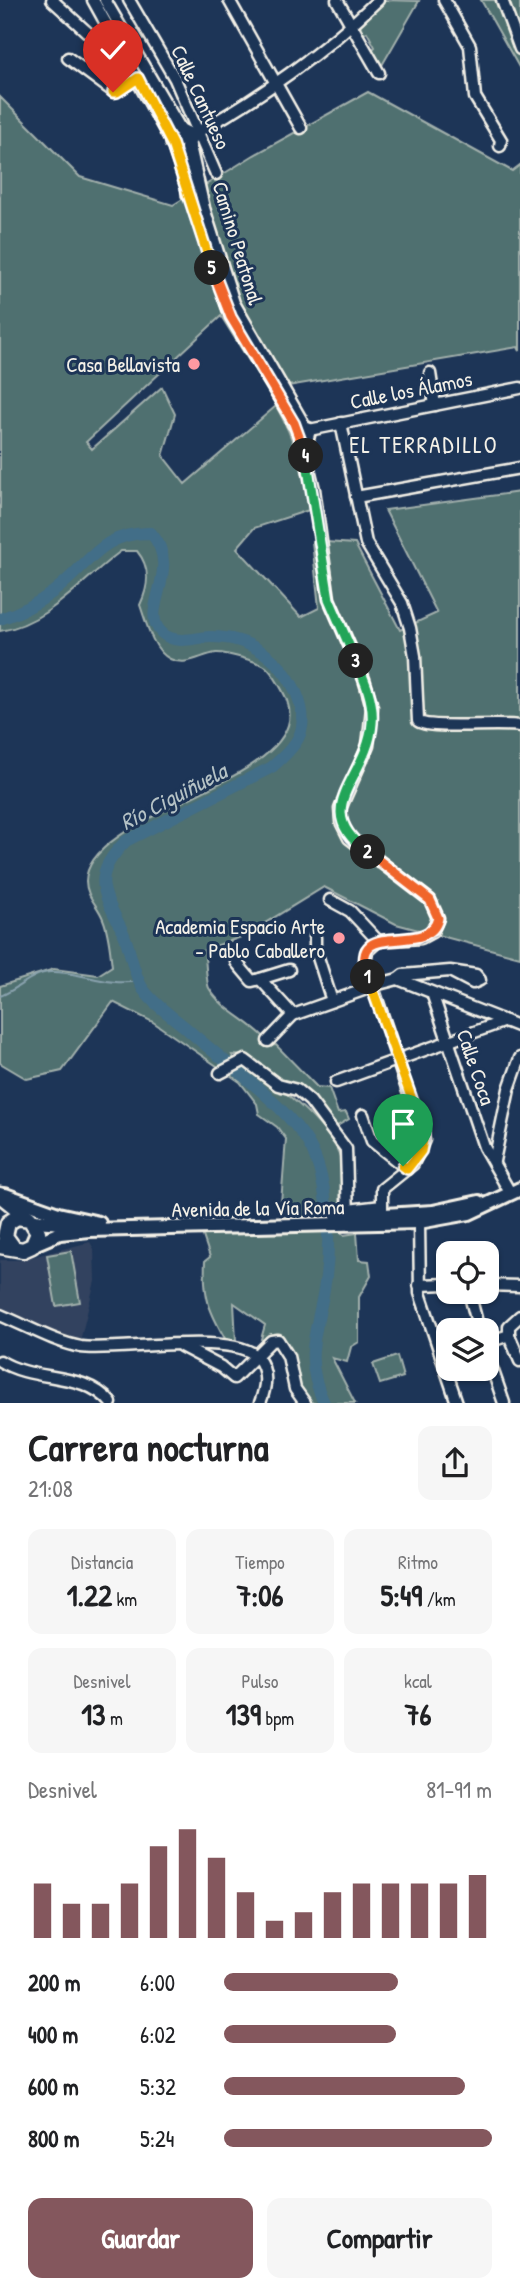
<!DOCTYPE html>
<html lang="es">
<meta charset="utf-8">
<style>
:root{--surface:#fff;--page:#f6f6f6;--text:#202124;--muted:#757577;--accent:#84575d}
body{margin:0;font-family:"Patrick Hand",sans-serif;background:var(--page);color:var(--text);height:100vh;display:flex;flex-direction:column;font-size:26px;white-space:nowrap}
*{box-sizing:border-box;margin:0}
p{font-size:23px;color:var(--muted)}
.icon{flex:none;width:38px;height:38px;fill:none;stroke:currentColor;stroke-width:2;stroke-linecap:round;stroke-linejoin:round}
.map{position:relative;height:1403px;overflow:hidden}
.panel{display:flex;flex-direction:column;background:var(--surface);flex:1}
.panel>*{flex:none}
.fabs{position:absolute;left:436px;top:1241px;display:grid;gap:14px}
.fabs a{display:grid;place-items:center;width:63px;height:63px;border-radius:14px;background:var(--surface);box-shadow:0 2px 5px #0004;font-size:35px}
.pin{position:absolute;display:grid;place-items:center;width:60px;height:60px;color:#fff;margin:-72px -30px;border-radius:50% 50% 50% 0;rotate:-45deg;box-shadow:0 0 7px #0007}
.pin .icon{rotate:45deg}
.km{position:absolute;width:35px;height:35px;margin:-18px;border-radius:50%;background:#222;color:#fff;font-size:19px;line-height:35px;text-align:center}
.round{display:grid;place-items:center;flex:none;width:74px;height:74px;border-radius:14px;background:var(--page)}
.head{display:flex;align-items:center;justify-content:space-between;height:119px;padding:0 28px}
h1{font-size:38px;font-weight:700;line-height:52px}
.stats{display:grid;grid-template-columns:repeat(3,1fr);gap:10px;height:119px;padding:7px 28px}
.stats div{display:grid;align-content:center;border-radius:14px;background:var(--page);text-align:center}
.stats b{font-size:30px;font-weight:700}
.stats small{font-size:19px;font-weight:400}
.stats p{font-size:19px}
.chart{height:196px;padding:14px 28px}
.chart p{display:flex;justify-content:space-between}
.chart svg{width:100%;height:126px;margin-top:7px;stroke:var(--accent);stroke-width:6}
.button{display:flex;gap:14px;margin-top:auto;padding:14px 28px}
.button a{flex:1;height:80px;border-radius:14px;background:var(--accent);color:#fff;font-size:28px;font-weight:700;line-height:80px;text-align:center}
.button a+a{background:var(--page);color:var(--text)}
ul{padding:0 28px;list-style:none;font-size:23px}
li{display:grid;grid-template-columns:112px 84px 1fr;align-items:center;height:52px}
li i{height:18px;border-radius:9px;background:var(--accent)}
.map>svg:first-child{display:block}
</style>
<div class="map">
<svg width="520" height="1403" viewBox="0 0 520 1403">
<rect width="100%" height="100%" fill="#1d3557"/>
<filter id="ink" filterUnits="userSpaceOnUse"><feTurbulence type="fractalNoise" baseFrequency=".0143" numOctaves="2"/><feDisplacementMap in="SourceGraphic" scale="14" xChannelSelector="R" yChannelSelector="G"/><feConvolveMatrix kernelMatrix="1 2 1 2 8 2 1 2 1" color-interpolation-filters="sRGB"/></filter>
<g filter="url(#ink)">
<!-- built -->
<path fill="#32425e" d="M90,1242L94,1249L95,1281L80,1341L0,1312V1260H21Z"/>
<!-- green -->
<g fill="#4f6f6f" stroke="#a2b0ac" stroke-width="2">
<path d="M385,0L419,1L381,67L372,50L375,47L367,32L363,34L360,24Z"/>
<path d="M481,0H520V69Z"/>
<path d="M368,92L512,171L520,165V351L518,347L288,386L264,385L221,316L86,442L92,449L162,387L175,414L163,456L185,484L276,406C295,440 304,471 309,510L254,528L237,548L301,617L319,608L312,541L355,544L400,630L437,613L385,510L520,492V957L396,924L324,887L244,936L204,950C206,958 206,983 209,988C221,1009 246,1019 263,1036L262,1042L267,1046L276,1045L317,1087L329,1088L338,1113L346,1112L349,1119L337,1126L299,1086L281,1080L250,1056L232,1055L236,1063C265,1071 334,1128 341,1160C343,1173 340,1189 340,1203L330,1212L333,1227L344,1235L357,1233L359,1260L369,1261L371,1276L359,1297V1342L351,1347L347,1362L332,1358L355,1403H306L281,1350L261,1339L265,1325L234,1303L236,1341L227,1342C209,1311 203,1297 205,1261L210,1257L202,1233H286L294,1229C293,1217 293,1208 281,1203L286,1139L277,1127L259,1114L257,1104L240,1082L153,1022L113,1002L62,1071L27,1079L0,1063V986L54,969L98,975L112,966C110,951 109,933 103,919C98,905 86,897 86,881C87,811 311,781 288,704C286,695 273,673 266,667C260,662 224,652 216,653C201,655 186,667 170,659C153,651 146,622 140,605C149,586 151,568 137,551H121C84,578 48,624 0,631V97L80,177L173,205L254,155Z"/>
<path d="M71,1251L80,1302L56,1306L47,1255Z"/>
<path d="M397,1356L403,1377L380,1384L373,1364Z"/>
</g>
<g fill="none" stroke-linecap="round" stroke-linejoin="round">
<!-- stream -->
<path stroke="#89a2ae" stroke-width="2" d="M0,996C17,990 32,973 50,972C80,971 108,987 138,981"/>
<!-- river -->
<path stroke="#426e88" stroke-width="12" d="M0,619C19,613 37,604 53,592C89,566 99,532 151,533C184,571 137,610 162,633C176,645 193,638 209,637C250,636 285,660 299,700C310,732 295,747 272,767L126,841C91,876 102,890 122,930C131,949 132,972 143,989C154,1005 172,1016 186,1028C224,1063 272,1093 303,1135C331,1173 332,1250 323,1295C315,1338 304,1359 324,1403"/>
<!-- minor casing -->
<g stroke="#f4f1e8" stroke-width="15">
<g id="minor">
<path d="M52,0L108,51L124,53"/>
<path d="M93,0L172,143L231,317L294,423L304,448L314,489L329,599L364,679L372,707L368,746L340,809L341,822L349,838L430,900L438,918L432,932L421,938L378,941L367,951L365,963L424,1140L413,1164L382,1189V1216"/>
<path d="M105,0L180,128"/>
<path d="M129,0L175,79L216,174"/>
<path d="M229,0L301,128"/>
<path d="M337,0L379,73"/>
<path d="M444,0L470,46L475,97L501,140L500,146"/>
<path d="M502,0L520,49"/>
<path d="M68,58L114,92L138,78"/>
<path d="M192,135C255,101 327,50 378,0"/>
<path d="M190,146L204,208L234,303L302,421"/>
<path d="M430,373L435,405"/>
<path d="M341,423L366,543L402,603L410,628L415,656L418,721C428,730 499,722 520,726"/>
<path d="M309,430L520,388"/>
<path d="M356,497L520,468"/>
<path d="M330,900L350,911L378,941"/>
<path d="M315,937V948L332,1001"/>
<path d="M236,962L252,981L260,979"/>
<path d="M289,970L260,979L293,1015"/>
<path d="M398,979L403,975L450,971L473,983L480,980L476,975L450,971"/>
<path d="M371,986L398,979L520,1027"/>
<path d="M432,993L484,1147L508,1189"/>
<path d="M268,1041L293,1015L372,987"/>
<path d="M220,1073L245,1060L278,1085L297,1090L310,1101L346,1149L348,1217"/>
<path d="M336,1082L505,1021"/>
<path d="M363,1115L372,1141L407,1169"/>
<path d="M494,1161L509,1089L520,1058"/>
<path d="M348,1210L382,1206"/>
<path d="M419,1222L420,1293L457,1403"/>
<path d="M419,1285L448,1284"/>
<path d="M486,1285L520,1286"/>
<path d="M469,1292L479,1330"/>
<path d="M0,1315C25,1325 54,1342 81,1347C116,1352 234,1331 257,1357C269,1372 266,1387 260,1403"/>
<path d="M509,1335L520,1361"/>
<path d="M509,1335V1326L520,1316"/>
<path d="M486,1343L509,1335"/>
<path d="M181,1346L221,1367L234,1378L271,1341L278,1340L288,1356L295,1389L305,1403"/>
<path d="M486,1351L504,1403"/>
<path d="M0,1361C35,1383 84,1370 111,1403"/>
</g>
</g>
<!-- major casing -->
<g stroke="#f4f1e8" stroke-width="18">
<g id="major">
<path d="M141,83C169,98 151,122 192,135"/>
<path d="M172,143L192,135"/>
<path d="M189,194C192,167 178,163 192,135"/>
<path d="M294,423L309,430L304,448"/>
<path d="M5,1195L58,1214L99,1223"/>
<path d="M337,1218L433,1212L479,1202"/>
<path d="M33,1221L81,1224"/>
<path d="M34,1244L60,1233L89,1230L419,1222L469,1213L520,1189"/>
</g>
</g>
<!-- highway casing -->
<g stroke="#f4f1e8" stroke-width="19">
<g id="highway">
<path d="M0,1195L29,1218"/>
<path d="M0,1246L23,1250L32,1246L38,1232L30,1219L17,1217L8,1223L5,1236L13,1247"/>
</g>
</g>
<!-- minor -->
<use href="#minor" stroke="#1d3557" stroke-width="10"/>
<!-- major -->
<use href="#major" stroke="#1d3557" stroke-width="12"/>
<!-- highway -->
<use href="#highway" stroke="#1d3557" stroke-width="14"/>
</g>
</g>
<g fill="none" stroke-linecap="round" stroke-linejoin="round" filter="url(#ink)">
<!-- split-1 casing -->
<g stroke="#fff" stroke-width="14">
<path id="split-1" d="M368,977L424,1133L421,1151L407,1169L403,1166"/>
</g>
<!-- split-2 casing -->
<g stroke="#fff" stroke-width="14">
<path id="split-2" d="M368,852L430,900L438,918C429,960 347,914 368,977"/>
</g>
<!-- split-3 casing -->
<g stroke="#fff" stroke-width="14">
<path id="split-3" d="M356,661C365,681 374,701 372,723C368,779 307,808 368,852"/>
</g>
<!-- split-4 casing -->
<g stroke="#fff" stroke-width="14">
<path id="split-4" d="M306,456L329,599L356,661"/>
</g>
<!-- split-5 casing -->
<g stroke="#fff" stroke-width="14">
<path id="split-5" d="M212,268L231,317L294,423L306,456"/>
</g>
<!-- split-6 casing -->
<g stroke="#fff" stroke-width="14">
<path id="split-6" d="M113,92H117L138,78L172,144L212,268"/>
</g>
<!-- split-1 -->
<use href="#split-1" stroke="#f5b400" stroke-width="9"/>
<!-- split-2 -->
<use href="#split-2" stroke="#f0652b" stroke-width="9"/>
<!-- split-3 -->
<use href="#split-3" stroke="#22a559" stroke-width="9"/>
<!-- split-4 -->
<use href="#split-4" stroke="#22a559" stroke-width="9"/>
<!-- split-5 -->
<use href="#split-5" stroke="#f0652b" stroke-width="9"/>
<!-- split-6 -->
<use href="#split-6" stroke="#f5b400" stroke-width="9"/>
</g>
<!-- markers -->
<g fill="#ff9aa2" stroke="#1d3557" stroke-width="2.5">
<circle cx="194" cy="364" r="7"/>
<circle cx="339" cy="938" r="7"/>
</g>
<g text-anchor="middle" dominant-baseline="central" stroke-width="6" stroke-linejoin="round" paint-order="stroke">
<!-- street labels -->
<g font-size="21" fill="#f4f1e8" stroke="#1d3557">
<text transform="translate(201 97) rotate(65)">Calle Cantueso</text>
<text transform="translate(238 243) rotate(73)">Camino Peatonal</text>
<text transform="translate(411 390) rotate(-11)">Calle los Álamos</text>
<text transform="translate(476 1067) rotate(71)">Calle Coca</text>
<text transform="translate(258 1208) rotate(-1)">Avenida de la Vía Roma</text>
</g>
<!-- poi labels -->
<g font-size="21" fill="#f4f1e8" stroke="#1d3557" text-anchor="end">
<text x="180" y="364">Casa Bellavista</text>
<text x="325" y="926">Academia Espacio Arte<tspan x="325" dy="24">- Pablo Caballero</tspan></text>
</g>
<!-- neighbourhood labels -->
<g font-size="23" letter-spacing="2" fill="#f4f1e8" stroke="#1d3557">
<text x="424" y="444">EL TERRADILLO</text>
</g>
<!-- water labels -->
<g font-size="23" font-style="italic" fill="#b6c3c6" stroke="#1d3557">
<text transform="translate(173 796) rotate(-28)">Río Ciguiñuela</text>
</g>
</g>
</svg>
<div class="fabs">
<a><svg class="icon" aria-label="locate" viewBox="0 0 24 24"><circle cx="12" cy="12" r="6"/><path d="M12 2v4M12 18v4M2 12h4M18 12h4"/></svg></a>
<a><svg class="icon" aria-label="layers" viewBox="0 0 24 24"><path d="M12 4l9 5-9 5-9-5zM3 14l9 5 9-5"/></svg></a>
</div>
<div class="pin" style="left:403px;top:1166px;background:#1e9e55"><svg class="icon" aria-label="arrive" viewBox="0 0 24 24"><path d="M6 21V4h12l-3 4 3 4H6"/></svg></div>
<div class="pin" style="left:113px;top:92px;background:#d93025"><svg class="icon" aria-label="check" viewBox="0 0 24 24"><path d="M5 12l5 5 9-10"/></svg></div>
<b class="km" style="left:368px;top:977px">1</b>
<b class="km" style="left:368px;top:852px">2</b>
<b class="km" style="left:356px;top:661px">3</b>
<b class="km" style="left:306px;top:456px">4</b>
<b class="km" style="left:212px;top:268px">5</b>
</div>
<section class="panel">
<div class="head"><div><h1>Carrera nocturna</h1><p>21:08</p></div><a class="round"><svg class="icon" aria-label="share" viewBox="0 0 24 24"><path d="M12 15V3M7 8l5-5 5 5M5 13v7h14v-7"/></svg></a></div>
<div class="stats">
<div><p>Distancia</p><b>1.22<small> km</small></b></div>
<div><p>Tiempo</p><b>7:06</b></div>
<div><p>Ritmo</p><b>5:49<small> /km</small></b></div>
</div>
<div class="stats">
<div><p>Desnivel</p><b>13<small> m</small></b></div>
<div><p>Pulso</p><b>139<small> bpm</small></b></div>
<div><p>kcal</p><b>76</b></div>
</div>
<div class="chart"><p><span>Desnivel</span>81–91 m</p>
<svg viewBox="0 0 160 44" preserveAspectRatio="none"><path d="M5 44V25M15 44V32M25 44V32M35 44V25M45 44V12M55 44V6M65 44V16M75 44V28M85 44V38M95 44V35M105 44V28M115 44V25M125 44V25M135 44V25M145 44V25M155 44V22"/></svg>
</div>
<ul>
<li><b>200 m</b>6:00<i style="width:65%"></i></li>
<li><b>400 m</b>6:02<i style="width:64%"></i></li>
<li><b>600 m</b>5:32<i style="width:90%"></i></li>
<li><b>800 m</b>5:24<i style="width:100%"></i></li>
</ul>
<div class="button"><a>Guardar</a><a>Compartir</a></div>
</section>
